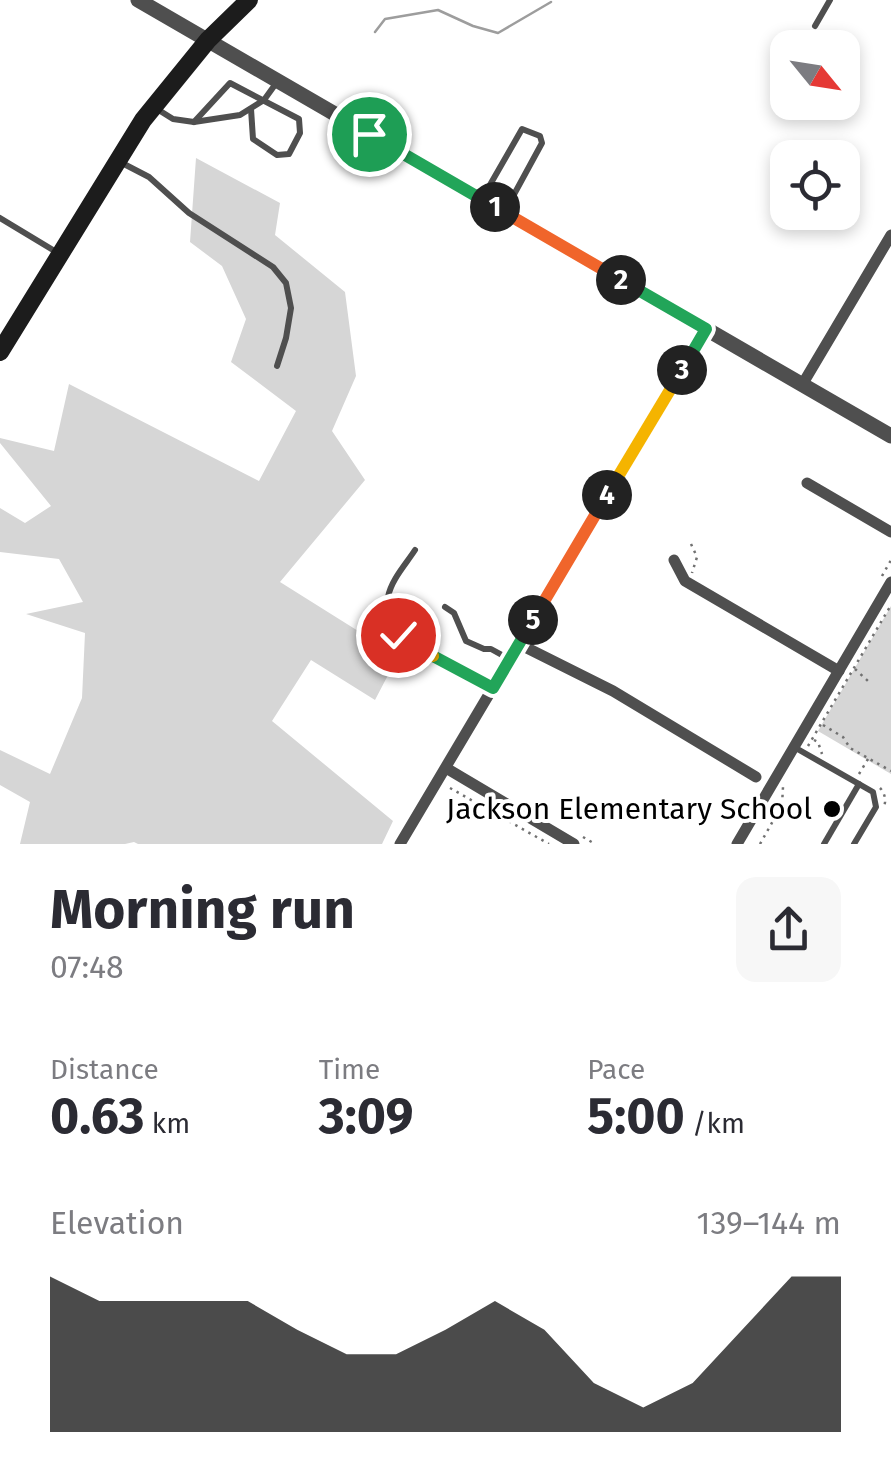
<!DOCTYPE html>
<meta charset="utf-8">
<style>
:root{--surface:#fff;--page:#f7f7f7;--text:#2b2b33;--muted:#7c7c81;--accent:#000}
body{margin:0;font-family:"Fira Sans",sans-serif;background:var(--page);color:var(--text);height:100vh;display:flex;flex-direction:column;font-size:38px;white-space:nowrap}
*{box-sizing:border-box;margin:0}
p{font-size:32px;color:var(--muted)}
.icon{flex:none;width:55px;height:55px;fill:none;stroke:currentColor;stroke-width:2;stroke-linecap:round;stroke-linejoin:round}
.map{position:relative;height:844px;overflow:hidden}
.sheet{display:flex;flex-direction:column;background:var(--surface);flex:1}
.sheet>*{flex:none}
.needle{width:65px;rotate:120deg}
.controls{position:absolute;left:770px;top:30px;display:grid;gap:20px}
.controls a{display:grid;place-items:center;width:90px;height:90px;border-radius:20px;background:var(--surface);box-shadow:0 5px 15px #0003;font-size:50px}
.pin{position:absolute;display:grid;place-items:center;width:85px;height:85px;color:#fff;margin:-42px;border:5px solid #fff;border-radius:50%;box-shadow:0 2px 10px #0007}
.km{position:absolute;width:50px;height:50px;margin:-25px;border-radius:50%;background:#222;color:#fff;font-size:28px;line-height:50px;text-align:center}
.round{display:grid;place-items:center;flex:none;width:105px;height:105px;border-radius:20px;background:var(--page)}
.headline{display:flex;align-items:center;justify-content:space-between;height:170px;padding:0 50px}
h1{font-size:55px;font-weight:700;line-height:75px}
.metrics{display:grid;grid-template-columns:repeat(3,1fr);gap:15px;height:170px;padding:10px 50px}
.metrics div{display:grid;align-content:center}
.metrics b{font-size:50px;font-weight:700}
.metrics small{font-size:28px;font-weight:400}
.metrics p{font-size:28px}
.chart{height:280px;padding:20px 50px}
.chart p{display:flex;justify-content:space-between}
.chart svg{width:100%;height:180px;margin-top:10px;fill:var(--accent);opacity:.7}
.map>svg:first-child{display:block}
</style>
<div class="map">
<svg width="891" height="844" viewBox="0 0 891 844">
<rect width="100%" height="100%" fill="#fff"/>
<!-- green -->
<g fill="#d6d6d6">
<path d="M196,158L280,203L275,235L345,292L356,376L332,431L365,480L280,582L398,656L375,700L311,660L272,721L393,821L382,844H138L134,842L125,844H20L30,802L0,785V750L50,774L82,698L85,633L26,614L83,602L59,559L0,552V508L25,523L51,506L0,443V438L54,451L69,384L259,481L296,411L231,362L246,319L222,266L190,242Z"/>
<path d="M891,606V774L818,731Z"/>
</g>
<g fill="none" stroke-linecap="round" stroke-linejoin="round">
<!-- stream -->
<path stroke="#9d9d9d" stroke-width="2.5" d="M375,32L385,19L438,10L473,26L498,33L551,2"/>
<!-- path -->
<g stroke="#717171" stroke-width="2.5" stroke-dasharray="2.5 5" stroke-linecap="butt">
<path d="M691,544L697,557L692,573"/>
<path d="M882,576L891,560"/>
<path d="M855,669L869,682"/>
<path d="M823,725L843,737L850,748L891,771"/>
<path d="M814,740L818,742L822,754"/>
<path d="M808,746L891,605"/>
<path d="M859,774L868,759"/>
<path d="M450,788L549,844"/>
<path d="M880,788C885,793 887,802 883,808"/>
<path d="M583,837L595,844"/>
<path d="M760,844L782,805L783,787"/>
</g>
<!-- service -->
<g stroke="#4f4f4f" stroke-width="6">
<path d="M815,26L830,0"/>
<path d="M157,109L173,119L194,122L240,115L264,100L277,82"/>
<path d="M194,122L230,83L299,119L300,133L289,154L277,155L253,139L251,109"/>
<path d="M122,163L149,177L189,213L273,267L286,283L291,308L286,338L277,366"/>
<path d="M483,197L522,129L540,136L542,143L505,211"/>
<path d="M0,218L58,253"/>
<path d="M415,550C406,564 391,580 388,597C386,608 390,625 397,633C414,652 468,675 492,687"/>
<path d="M445,607L454,613L466,641L484,649H491L509,659"/>
<path d="M794,747L873,792L876,807L854,844"/>
<path d="M824,844L859,784"/>
</g>
<!-- minor -->
<g stroke="#4f4f4f" stroke-width="11">
<path d="M802,385L891,235"/>
<path d="M807,483L891,532"/>
<path d="M674,560L685,581L839,671"/>
<path d="M519,644L613,691L756,777"/>
<path d="M446,768L574,844"/>
<path d="M400,844L706,329"/>
<path d="M737,844L891,582"/>
</g>
<!-- tertiary -->
<path stroke="#4f4f4f" stroke-width="15" d="M138,0L891,436"/>
<!-- secondary -->
<path stroke="#1c1c1c" stroke-width="18" d="M0,352L143,120L208,40L249,0"/>
</g>
<g fill="none" stroke-linecap="round" stroke-linejoin="round">
<!-- split-1 casing -->
<g stroke="#fff" stroke-width="20">
<path id="split-1" d="M369,134L495,207"/>
</g>
<!-- split-2 casing -->
<g stroke="#fff" stroke-width="20">
<path id="split-2" d="M495,207L621,280"/>
</g>
<!-- split-3 casing -->
<g stroke="#fff" stroke-width="20">
<path id="split-3" d="M621,280L706,329L682,370"/>
</g>
<!-- split-4 casing -->
<g stroke="#fff" stroke-width="20">
<path id="split-4" d="M607,495L682,370"/>
</g>
<!-- split-5 casing -->
<g stroke="#fff" stroke-width="20">
<path id="split-5" d="M533,620L607,495"/>
</g>
<!-- split-6 casing -->
<g stroke="#fff" stroke-width="20">
<path id="split-6" d="M433,656L493,688L533,620"/>
</g>
<!-- split-7 casing -->
<g stroke="#fff" stroke-width="20">
<path id="split-7" d="M398,635L433,656"/>
</g>
<!-- split-1 -->
<use href="#split-1" stroke="#22a559" stroke-width="12"/>
<!-- split-2 -->
<use href="#split-2" stroke="#f0652b" stroke-width="12"/>
<!-- split-3 -->
<use href="#split-3" stroke="#22a559" stroke-width="12"/>
<!-- split-4 -->
<use href="#split-4" stroke="#f5b400" stroke-width="12"/>
<!-- split-5 -->
<use href="#split-5" stroke="#f0652b" stroke-width="12"/>
<!-- split-6 -->
<use href="#split-6" stroke="#22a559" stroke-width="12"/>
<!-- split-7 -->
<use href="#split-7" stroke="#f5b400" stroke-width="12"/>
</g>
<!-- markers -->
<circle fill="#000" stroke="#fff" stroke-width="4" cx="832" cy="809" r="10"/>
<g text-anchor="middle" dominant-baseline="central" stroke-width="8" stroke-linejoin="round" paint-order="stroke">
<!-- poi labels -->
<g font-size="30" fill="#000" stroke="#fff" text-anchor="end">
<text x="812" y="809">Jackson Elementary School</text>
</g>
</g>
</svg>
<div class="controls">
<a><svg class="needle" viewBox="-14 -14 28 28"><path d="M0-13l5 13h-10z" fill="#e53935"/><path d="M0 13l5-13h-10z" fill="#7c7c81"/></svg></a>
<a><svg class="icon" aria-label="locate" viewBox="0 0 24 24"><circle cx="12" cy="12" r="6"/><path d="M12 2v4M12 18v4M2 12h4M18 12h4"/></svg></a>
</div>
<div class="pin" style="left:369px;top:134px;background:#1e9e55"><svg class="icon" aria-label="arrive" viewBox="0 0 24 24"><path d="M6 21V4h12l-3 4 3 4H6"/></svg></div>
<div class="pin" style="left:398px;top:635px;background:#d93025"><svg class="icon" aria-label="check" viewBox="0 0 24 24"><path d="M5 12l5 5 9-10"/></svg></div>
<b class="km" style="left:495px;top:207px">1</b>
<b class="km" style="left:621px;top:280px">2</b>
<b class="km" style="left:682px;top:370px">3</b>
<b class="km" style="left:607px;top:495px">4</b>
<b class="km" style="left:533px;top:620px">5</b>
</div>
<section class="sheet">
<div class="headline"><div><h1>Morning run</h1><p>07:48</p></div><a class="round"><svg class="icon" aria-label="share" viewBox="0 0 24 24"><path d="M12 15V3M7 8l5-5 5 5M5 13v7h14v-7"/></svg></a></div>
<div class="metrics">
<div><p>Distance</p><b>0.63<small> km</small></b></div>
<div><p>Time</p><b>3:09</b></div>
<div><p>Pace</p><b>5:00<small> /km</small></b></div>
</div>
<div class="chart"><p><span>Elevation</span>139–144 m</p>
<svg viewBox="0 0 160 44" preserveAspectRatio="none"><path d="M0 44V6L10 12L20 12L30 12L40 12L50 19L60 25L70 25L80 19L90 12L100 19L110 32L120 38L130 32L140 19L150 6L160 6V44z"/></svg>
</div>
</section>
